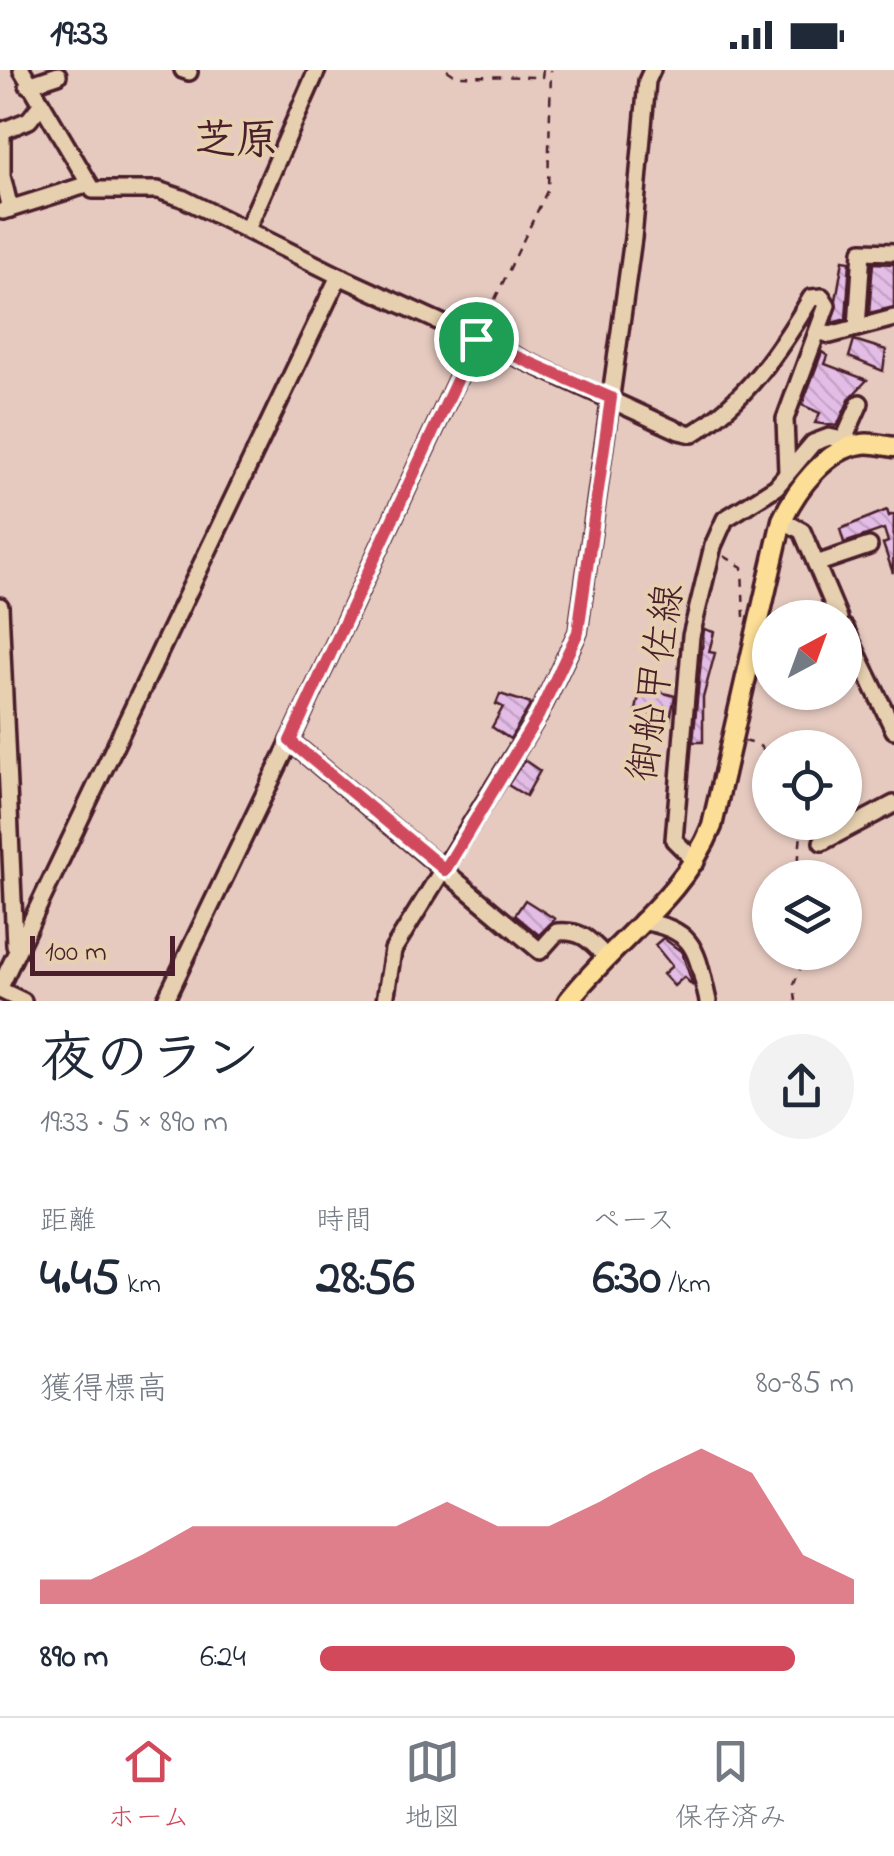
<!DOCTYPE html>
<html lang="ja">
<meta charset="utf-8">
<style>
:root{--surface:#fff;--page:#f2f2f3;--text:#1f2937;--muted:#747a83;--line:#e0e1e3;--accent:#d1495b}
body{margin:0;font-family:"Indie Flower","Klee One",sans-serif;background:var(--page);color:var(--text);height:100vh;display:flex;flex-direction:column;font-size:38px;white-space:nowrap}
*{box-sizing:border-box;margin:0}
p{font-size:32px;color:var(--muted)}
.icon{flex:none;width:55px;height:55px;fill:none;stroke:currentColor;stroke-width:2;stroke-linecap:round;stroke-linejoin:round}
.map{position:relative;height:931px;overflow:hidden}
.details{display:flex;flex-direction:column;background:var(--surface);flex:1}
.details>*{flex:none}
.needle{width:65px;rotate:41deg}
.controls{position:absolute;left:752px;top:530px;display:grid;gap:20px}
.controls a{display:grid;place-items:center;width:110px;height:110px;border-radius:50%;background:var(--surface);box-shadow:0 2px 8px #0004;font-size:50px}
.scale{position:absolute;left:30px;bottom:25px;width:145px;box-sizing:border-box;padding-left:10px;border:5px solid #4a1f2b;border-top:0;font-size:28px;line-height:35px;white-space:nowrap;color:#4a1f2b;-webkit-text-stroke:8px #e7d0b0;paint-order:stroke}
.pin{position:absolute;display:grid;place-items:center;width:85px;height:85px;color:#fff;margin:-42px;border:5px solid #fff;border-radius:50%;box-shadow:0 2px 10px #0007}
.round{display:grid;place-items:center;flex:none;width:105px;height:105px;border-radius:52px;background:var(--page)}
.overview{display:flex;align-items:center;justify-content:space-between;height:170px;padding:0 40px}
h1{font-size:55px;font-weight:700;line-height:75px}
.stats{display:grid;grid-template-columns:repeat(3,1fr);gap:15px;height:170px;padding:10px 40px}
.stats div{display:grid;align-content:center}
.stats b{font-size:50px;font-weight:700}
.stats small{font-size:28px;font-weight:400}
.stats p{font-size:28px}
.chart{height:280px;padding:20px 40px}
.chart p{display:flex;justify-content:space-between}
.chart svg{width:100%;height:180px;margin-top:10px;fill:var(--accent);opacity:.7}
ul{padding:0 40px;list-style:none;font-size:32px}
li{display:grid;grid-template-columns:160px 120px 1fr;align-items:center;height:75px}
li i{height:25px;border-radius:12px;background:var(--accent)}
.status{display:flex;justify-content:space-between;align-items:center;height:70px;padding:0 50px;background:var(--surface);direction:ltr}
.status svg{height:28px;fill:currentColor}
.tabs{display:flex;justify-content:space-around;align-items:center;height:140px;border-top:2px solid var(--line);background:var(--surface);font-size:28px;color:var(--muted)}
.tabs a{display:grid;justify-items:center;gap:5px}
.tabs .selected{color:var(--accent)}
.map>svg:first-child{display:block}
</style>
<div class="status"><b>19:33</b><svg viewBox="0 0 49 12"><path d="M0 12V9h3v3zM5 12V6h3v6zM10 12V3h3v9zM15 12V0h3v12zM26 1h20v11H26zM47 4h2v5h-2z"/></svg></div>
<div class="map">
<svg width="894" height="931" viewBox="0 0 894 931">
<defs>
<pattern id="building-back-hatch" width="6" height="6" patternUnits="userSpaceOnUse" patternTransform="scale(2.5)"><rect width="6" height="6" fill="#e3bde6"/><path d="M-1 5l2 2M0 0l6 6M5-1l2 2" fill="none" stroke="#c4a2c5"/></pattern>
</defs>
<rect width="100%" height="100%" fill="#e6cac0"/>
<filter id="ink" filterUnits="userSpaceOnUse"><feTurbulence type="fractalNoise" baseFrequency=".01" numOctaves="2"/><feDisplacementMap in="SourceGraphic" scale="20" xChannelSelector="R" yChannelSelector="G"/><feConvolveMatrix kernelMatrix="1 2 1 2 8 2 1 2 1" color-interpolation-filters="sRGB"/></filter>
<g filter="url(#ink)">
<!-- building -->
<g fill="url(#building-back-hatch)" stroke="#4a1f2b" stroke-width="2.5">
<path d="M843,190L850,191L846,249L832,253Z"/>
<path d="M873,193L894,194V237L869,243Z"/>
<path d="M854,270L886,280L883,301L849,287Z"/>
<path d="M822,282L828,286L825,294L867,310L850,328L837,356L815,353L820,343L802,335Z"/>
<path d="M887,440L889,446L894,444L893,503L883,474L888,472L884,459L844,473L840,459Z"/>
<path d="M704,559L714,562L709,582L715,583L703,628V672H693Z"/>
<path d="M641,617L675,626L670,649L636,640Z"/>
<path d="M500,624L531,634L510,669L492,657L503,637L496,634Z"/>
<path d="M524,690L540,701L526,726L508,715Z"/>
<path d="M525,830L555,849L539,865L515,845Z"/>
<path d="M663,868L682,882L693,916L684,907L674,916L663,904L672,896L655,875Z"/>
</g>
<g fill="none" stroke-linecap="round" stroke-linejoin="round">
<!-- minor casing -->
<g stroke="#4a1f2b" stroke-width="22">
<g id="minor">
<path d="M22,0L93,120H158L182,128L339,206L679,361L692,364C745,332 780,280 811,228L822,227L827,235L785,349L787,402"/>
<path d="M183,0L189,2"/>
<path d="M28,15L58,5"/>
<path d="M10,139L2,106V61L29,50L40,36"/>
<path d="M3,141L89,114"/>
<path d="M248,157L317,0"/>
<path d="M857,258L862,181L894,182"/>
<path d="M819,261L830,265L894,248"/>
<path d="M476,269L290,671L540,881L557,862C582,860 590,870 606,887"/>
<path d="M845,367L860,333"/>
<path d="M782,450L802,461L839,548"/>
<path d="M816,494L869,476"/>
<path d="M0,536L15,875"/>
<path d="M845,558L894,660"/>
<path d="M822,772L894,734"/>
<path d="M696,792L674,770L691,566L713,476L725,449L776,417L813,373L829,367L861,374"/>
<path d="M641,851C697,860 696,881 708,931"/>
<path d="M0,917L339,206"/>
<path d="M0,920L23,931"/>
<path d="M165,931L290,671"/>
<path d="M385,931L393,880L538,646L578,562L633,168L647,11L652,0"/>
</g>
</g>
<!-- major casing -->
<g stroke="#4a1f2b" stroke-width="25">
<path id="major" d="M568,931C614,871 683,828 712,756L782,450C796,420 826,378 862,374C871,372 884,376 894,377"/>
</g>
<!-- path -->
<g stroke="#4a1f2b" stroke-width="2.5" stroke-dasharray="8 8" stroke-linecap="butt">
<path d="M447,0L456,6L542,7L543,0"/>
<path d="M481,258L548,119L551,0"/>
<path d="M724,486L742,497L744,547"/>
<path d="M744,671L759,675L770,689"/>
<path d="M797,808L802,752"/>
<path d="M796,931L794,914L807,882"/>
</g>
<!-- minor -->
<use href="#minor" stroke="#e7d0b0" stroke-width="15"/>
<!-- major -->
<use href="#major" stroke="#fcde96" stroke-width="18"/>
</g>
</g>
<g fill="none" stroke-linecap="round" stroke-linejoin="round" filter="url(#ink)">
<!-- route casing -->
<g stroke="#fff" stroke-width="20">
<path id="route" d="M476,269L611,328L578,562L538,646L445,800L290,671Z"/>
</g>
<!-- route -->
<use href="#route" stroke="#d1495b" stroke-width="12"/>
</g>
<g text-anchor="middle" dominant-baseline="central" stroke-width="8" stroke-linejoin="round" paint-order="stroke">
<!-- street labels -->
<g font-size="40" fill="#4a1f2b" stroke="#e7d0b0">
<text transform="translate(658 613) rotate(-82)">御船甲佐線</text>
</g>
<!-- neighbourhood labels -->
<g font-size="42" font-weight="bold" fill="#4a1f2b" stroke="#e7d0b0">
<text x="236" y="72">芝原</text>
</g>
</g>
</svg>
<div class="controls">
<a><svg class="needle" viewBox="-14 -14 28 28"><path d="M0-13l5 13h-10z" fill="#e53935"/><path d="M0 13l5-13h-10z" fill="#747a83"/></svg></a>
<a><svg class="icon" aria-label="locate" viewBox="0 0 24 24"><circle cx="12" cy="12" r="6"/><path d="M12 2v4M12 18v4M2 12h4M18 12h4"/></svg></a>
<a><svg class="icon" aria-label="layers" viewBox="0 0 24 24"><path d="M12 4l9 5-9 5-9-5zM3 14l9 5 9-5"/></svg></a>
</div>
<div class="scale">100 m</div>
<div class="pin" style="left:476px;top:269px;background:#1e9e55"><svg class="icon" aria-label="arrive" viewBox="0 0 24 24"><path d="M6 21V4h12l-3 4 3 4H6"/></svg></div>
</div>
<section class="details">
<div class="overview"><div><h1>夜のラン</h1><p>19:33 · 5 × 890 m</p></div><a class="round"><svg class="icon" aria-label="share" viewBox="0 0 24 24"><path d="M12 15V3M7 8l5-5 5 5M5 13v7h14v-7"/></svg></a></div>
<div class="stats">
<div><p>距離</p><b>4.45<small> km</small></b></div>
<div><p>時間</p><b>28:56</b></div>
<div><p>ペース</p><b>6:30<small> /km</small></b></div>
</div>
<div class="chart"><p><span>獲得標高</span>80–85 m</p>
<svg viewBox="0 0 160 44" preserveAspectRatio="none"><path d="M0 44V38L10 38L20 32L30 25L40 25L50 25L60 25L70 25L80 19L90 25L100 25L110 19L120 12L130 6L140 12L150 32L160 38V44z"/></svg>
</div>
<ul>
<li><b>890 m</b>6:24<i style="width:89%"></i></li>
</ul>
</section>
<nav class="tabs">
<a class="selected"><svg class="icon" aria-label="home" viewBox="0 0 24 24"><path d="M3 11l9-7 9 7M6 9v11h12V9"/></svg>ホーム</a>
<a><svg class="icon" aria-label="map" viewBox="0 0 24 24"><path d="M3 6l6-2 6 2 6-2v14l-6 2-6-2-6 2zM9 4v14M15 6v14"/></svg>地図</a>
<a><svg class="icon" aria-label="saved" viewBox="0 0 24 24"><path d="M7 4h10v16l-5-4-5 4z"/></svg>保存済み</a>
</nav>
